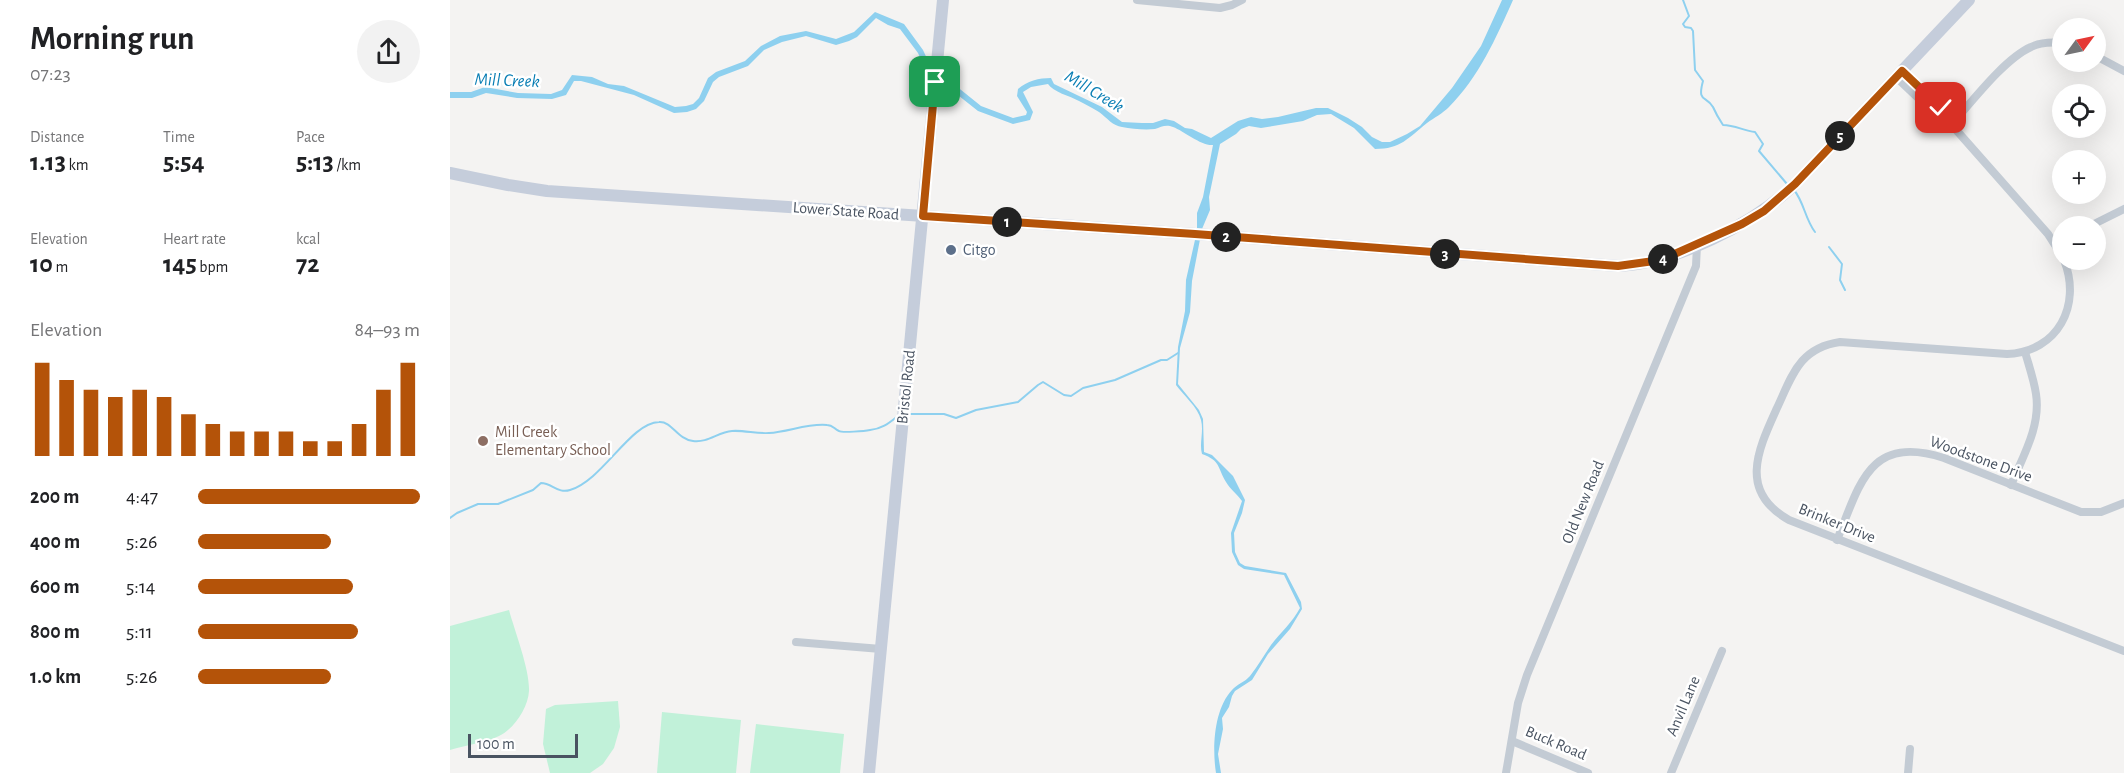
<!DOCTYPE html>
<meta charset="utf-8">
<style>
:root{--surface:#fff;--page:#f2f2f2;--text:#202124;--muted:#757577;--accent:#b45309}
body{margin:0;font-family:"Alegreya Sans",sans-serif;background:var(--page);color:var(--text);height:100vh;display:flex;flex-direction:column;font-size:22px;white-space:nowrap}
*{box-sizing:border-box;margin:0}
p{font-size:20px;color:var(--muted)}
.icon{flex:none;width:33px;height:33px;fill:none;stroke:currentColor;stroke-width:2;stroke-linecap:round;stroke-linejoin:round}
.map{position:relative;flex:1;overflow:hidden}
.drawer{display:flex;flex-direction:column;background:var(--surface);width:450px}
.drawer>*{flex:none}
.needle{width:39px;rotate:57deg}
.controls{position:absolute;left:1602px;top:18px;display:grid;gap:12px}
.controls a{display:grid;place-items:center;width:54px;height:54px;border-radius:50%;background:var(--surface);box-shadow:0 6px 24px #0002;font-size:30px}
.scale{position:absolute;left:18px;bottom:15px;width:110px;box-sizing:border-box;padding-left:6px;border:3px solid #495361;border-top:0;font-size:16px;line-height:21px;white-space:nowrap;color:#495361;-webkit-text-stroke:4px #fff;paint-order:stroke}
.pin{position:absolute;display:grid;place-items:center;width:51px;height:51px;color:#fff;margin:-26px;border-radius:12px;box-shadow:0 3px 9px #0006}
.km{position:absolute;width:30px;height:30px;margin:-15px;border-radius:50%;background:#222;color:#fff;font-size:16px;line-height:30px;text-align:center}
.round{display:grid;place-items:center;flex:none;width:63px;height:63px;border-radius:32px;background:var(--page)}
.summary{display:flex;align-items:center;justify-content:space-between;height:102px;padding:0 30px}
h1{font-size:33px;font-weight:700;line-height:45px}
.metrics{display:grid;grid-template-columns:repeat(3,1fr);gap:9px;height:102px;padding:6px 30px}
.metrics div{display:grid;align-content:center}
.metrics b{font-size:26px;font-weight:700}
.metrics small{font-size:16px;font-weight:400}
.metrics p{font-size:16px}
.chart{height:168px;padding:12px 30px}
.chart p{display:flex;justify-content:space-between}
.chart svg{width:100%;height:108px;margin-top:6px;stroke:var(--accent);stroke-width:6}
ul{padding:0 30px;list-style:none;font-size:20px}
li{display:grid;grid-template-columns:96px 72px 1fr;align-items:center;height:45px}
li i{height:15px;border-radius:8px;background:var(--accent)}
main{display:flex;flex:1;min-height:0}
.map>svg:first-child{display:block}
</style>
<main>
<section class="drawer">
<div class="summary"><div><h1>Morning run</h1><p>07:23</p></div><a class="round"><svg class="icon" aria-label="share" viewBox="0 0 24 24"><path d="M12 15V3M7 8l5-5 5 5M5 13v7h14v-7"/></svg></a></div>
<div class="metrics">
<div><p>Distance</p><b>1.13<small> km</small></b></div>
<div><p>Time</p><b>5:54</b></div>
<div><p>Pace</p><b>5:13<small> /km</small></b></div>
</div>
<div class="metrics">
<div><p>Elevation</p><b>10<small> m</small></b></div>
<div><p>Heart rate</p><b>145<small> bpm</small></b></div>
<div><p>kcal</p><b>72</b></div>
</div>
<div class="chart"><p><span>Elevation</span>84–93 m</p>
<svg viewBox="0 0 160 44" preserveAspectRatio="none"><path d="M5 44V6M15 44V13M25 44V17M35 44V20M45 44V17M55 44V20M65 44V27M75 44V31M85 44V34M95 44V34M105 44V34M115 44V38M125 44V38M135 44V31M145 44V17M155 44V6"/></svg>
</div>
<ul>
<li><b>200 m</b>4:47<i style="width:100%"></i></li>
<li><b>400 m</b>5:26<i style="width:60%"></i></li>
<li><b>600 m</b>5:14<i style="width:70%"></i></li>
<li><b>800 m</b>5:11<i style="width:72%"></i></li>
<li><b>1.0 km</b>5:26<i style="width:60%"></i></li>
</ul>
</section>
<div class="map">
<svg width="1674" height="773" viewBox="0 0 1674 773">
<rect width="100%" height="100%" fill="#f4f3f2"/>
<!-- green -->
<g fill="#c1f1d9">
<path d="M59,610C65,632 80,670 79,691C78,708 64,729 49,736C34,743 16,745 0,750V626Z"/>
<path d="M168,701L170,727L164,748L153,764L140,773H100L93,744L96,709L105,705Z"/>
<path d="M212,712L291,720L286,773H207Z"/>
<path d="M306,724L394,734L390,773H300Z"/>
</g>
<!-- water -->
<path fill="#8ed0ef" d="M1052,0H1063C1046,38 1029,77 999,107C993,113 984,118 977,123C958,138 951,149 925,149L904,128L881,114L867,115L853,121L811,128L799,126L791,129L786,134L770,144L759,197L760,210L752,229L742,281L740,312L730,348L728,384L749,410L753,419L754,452L762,455L783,476L795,500L792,513L784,533L785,552L790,563L795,566L836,573L851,602L852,609L840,629L818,654L802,680L785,691L782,696L779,707L772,718L773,729L768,754L771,773H766C762,748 764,709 782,690C787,684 795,682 800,676C808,666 814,655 821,645C831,632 842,623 850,608L834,575L794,569L788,565L782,552L781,533L792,501C787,494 780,489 776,482C767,467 771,461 752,454C749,443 754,432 751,420C748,407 733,395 726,385L728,347L735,311L736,280L747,231V213L753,197L763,145C751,146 734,131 723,127C716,124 711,127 705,129C695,130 682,129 672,127C663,126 657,118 649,112C643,108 636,105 629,101C620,96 603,92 598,84L581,87L573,92L583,112L580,120L563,124L528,111L475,69L468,53L450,29L438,25L426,18L407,37L399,41L386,45L356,36L332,42L314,50L298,66L269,77L263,82L254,101L246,109L237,112L224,113L184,95L131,81H124L116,95L102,99L67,98L36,93L22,98H0V92H21L35,87L68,93L101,94L112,90L122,75L142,77L158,84L174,86L225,107L236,106L243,104L249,98L258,78L266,72L295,61L311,46L330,36L356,31L386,39L404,32L425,12L454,24L473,50L480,65L531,106L563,118L576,115L577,112L567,96L568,89C577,81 589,78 601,78L604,84L652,107L672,122L692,123H703L715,119L724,121L735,128L742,129L761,138L788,121L801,117L812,119L828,117L866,108H878L898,118L912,127L922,137L932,142H940L957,134L970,126L1002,88L1031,46Z"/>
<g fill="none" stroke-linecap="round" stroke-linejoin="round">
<!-- stream -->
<g stroke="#8ed0ef" stroke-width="2">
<path d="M1233,0L1239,16L1233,24L1235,27L1241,28L1243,31L1245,70L1253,81C1247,103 1256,95 1263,107C1266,114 1269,119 1273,125C1285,125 1294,131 1305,132L1313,144L1309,151L1337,184"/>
<path d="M1344,190C1354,202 1355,219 1365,232"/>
<path d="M1379,247L1392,264L1390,280L1395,290"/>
<path d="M456,414H494L506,418L526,410L568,402L588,385L593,382L614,395L621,396L633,388L665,380L711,360H717L728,353"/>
<path d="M0,518L7,513L28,504H48L83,490L91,483C102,483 108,494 120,490C153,480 180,423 209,422C222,421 227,439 243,441C258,443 268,432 282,431C294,430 307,434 319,433C338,432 358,423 377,425C383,425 384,429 389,431C392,433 415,431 420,430C432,429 439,423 448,416"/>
</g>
<!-- street -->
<g stroke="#c3cbd4" stroke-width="8">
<path d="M687,0L770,8L782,5L792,0"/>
<path d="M1646,56L1674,71"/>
<path d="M1452,71L1491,108L1493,115L1598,234L1612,256"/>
<path d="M1446,77L1484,113L1493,115"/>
<path d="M1501,125C1521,103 1554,59 1581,47C1591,42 1601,42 1612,43"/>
<path d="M1640,226L1674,209"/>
<path d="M1614,260C1632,305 1608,352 1557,354L1390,342C1349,348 1342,376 1327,408C1308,450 1288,491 1339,520L1674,651"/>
<path d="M1561,485C1573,456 1591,426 1586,394C1584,380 1579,366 1575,352"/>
<path d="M1387,540C1410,484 1419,434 1494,458L1631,512H1651L1674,503"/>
<path d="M346,642L431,649"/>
<path d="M1062,741L1138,773"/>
<path d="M1056,773L1068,703L1077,675L1246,266L1247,245"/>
<path d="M1221,773L1272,651"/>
<path d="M1458,773L1460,749"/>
</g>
<!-- secondary -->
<g stroke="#c5cddb" stroke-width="12">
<path d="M0,173L58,185L97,191L745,234L1168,266C1226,263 1304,224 1345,184L1519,0"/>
<path d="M419,773L493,0"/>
</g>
</g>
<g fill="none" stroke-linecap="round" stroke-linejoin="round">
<!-- route casing -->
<g stroke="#fff" stroke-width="12">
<path id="route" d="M485,82L473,216L745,234L1168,266L1211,260L1292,224L1314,211L1345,184L1452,71L1491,108"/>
</g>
<!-- route -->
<use href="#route" stroke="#b45309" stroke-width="8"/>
</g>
<!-- markers -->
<circle fill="#5c6f8a" stroke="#fff" stroke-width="2" cx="501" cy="250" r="6"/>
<circle fill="#8d6e63" stroke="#fff" stroke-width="2" cx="33" cy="441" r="6"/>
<g text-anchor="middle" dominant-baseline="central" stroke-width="5" stroke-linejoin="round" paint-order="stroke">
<!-- street labels -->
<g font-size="16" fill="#495361" stroke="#fff">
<text transform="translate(396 211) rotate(4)">Lower State Road</text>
<text transform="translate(456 387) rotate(-84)">Bristol Road</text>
<text transform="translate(1531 459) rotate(20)">Woodstone Drive</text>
<text transform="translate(1133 502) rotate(-68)">Old New Road</text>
<text transform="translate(1387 523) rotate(22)">Brinker Drive</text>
<text transform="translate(1233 706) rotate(-67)">Anvil Lane</text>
<text transform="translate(1106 743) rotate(23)">Buck Road</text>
</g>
<!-- service labels -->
<g font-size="16" fill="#4e5e75" stroke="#fff" text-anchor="start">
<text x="513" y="250">Citgo</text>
</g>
<!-- education labels -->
<g font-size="16" fill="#785e54" stroke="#fff" text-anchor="start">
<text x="45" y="432">Mill Creek<tspan x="45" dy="18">Elementary School</tspan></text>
</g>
<!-- water labels -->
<g font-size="18" font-style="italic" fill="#097eb4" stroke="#fff">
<text transform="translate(57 81) rotate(2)">Mill Creek</text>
<text transform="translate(644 92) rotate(31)">Mill Creek</text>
</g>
</g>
</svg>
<div class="controls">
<a><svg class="needle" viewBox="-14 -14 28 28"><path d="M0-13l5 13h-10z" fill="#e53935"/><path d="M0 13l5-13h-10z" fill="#757577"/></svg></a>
<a><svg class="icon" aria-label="locate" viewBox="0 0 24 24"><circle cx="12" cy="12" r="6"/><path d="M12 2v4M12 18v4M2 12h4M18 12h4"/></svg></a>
<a>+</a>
<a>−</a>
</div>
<div class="scale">100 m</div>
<div class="pin" style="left:485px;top:82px;background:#1e9e55"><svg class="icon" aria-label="arrive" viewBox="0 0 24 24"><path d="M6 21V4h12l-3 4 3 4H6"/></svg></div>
<div class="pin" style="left:1491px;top:108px;background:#d93025"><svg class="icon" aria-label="check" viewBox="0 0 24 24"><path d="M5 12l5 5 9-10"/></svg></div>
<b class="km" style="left:557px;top:222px">1</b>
<b class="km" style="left:776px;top:237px">2</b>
<b class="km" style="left:995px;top:254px">3</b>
<b class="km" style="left:1213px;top:259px">4</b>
<b class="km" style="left:1390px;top:136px">5</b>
</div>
</main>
